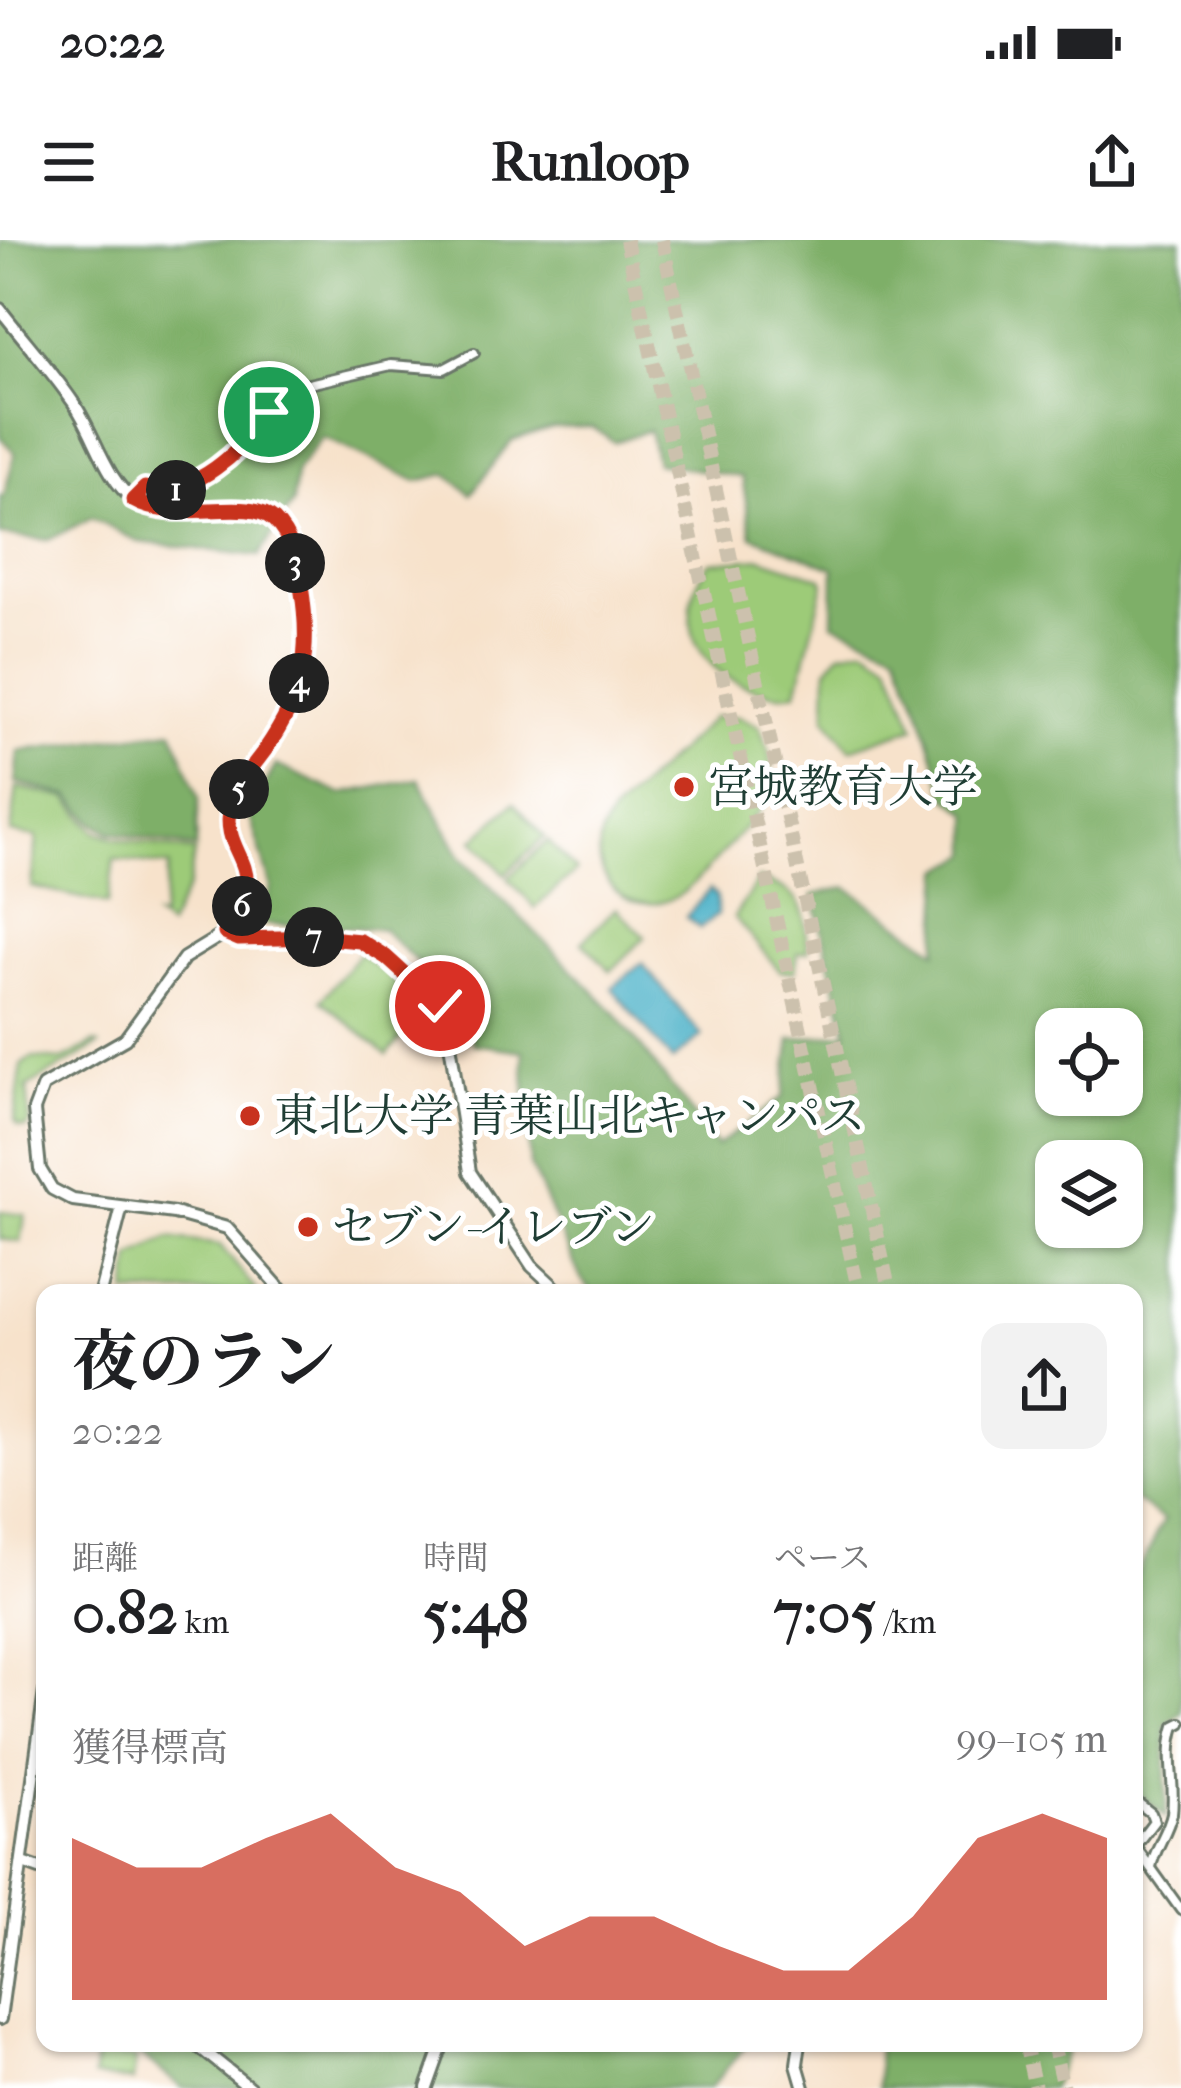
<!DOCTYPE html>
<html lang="ja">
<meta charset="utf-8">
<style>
:root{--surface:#fff;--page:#f2f2f2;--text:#202124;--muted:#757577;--accent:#c8321e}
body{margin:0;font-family:"IM FELL French Canon","Noto Serif JP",serif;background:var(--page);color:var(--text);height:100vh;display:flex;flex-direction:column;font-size:45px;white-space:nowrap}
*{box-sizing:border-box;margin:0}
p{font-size:39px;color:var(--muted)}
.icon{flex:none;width:66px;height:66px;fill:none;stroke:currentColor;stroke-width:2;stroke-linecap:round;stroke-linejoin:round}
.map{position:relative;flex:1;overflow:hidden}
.sheet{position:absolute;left:36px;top:1044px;width:1107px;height:768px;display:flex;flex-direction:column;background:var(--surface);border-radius:24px;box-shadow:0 3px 9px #0004}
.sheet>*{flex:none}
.controls{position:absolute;left:1035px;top:768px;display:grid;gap:24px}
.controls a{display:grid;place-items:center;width:108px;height:108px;border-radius:24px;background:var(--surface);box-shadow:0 3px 9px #0004;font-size:60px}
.pin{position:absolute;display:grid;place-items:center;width:102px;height:102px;color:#fff;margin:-51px;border:6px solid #fff;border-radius:50%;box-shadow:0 3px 12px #0007}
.km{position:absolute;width:60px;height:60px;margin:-30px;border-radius:50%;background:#222;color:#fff;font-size:33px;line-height:60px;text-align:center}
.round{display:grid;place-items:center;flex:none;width:126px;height:126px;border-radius:24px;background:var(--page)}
.overview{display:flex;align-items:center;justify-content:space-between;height:204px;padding:0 36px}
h1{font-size:66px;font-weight:700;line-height:90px}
.figures{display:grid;grid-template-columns:repeat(3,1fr);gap:18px;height:204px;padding:12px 36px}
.figures div{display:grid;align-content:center}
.figures b{font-size:60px;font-weight:700}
.figures small{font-size:33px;font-weight:400}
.figures p{font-size:33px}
.chart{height:336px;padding:24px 36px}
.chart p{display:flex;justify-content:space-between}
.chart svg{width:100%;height:216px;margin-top:12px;fill:var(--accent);opacity:.7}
.status{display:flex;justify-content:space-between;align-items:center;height:84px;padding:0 60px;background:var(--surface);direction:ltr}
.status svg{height:33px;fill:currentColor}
header{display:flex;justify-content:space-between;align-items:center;height:156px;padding:0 36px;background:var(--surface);font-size:54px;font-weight:700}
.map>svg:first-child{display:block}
</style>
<div class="status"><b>20:22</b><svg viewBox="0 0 49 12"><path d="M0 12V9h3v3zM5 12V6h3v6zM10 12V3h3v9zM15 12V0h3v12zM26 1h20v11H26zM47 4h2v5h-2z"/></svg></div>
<header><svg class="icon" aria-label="menu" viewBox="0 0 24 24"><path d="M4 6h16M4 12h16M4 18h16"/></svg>Runloop<svg class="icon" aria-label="share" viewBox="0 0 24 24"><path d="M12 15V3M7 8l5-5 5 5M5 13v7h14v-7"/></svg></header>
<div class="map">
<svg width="1181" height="1848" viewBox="0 0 1181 1848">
<rect width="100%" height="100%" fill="#fff"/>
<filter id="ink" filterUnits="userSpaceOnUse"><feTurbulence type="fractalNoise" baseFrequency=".00833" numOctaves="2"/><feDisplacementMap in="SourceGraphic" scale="24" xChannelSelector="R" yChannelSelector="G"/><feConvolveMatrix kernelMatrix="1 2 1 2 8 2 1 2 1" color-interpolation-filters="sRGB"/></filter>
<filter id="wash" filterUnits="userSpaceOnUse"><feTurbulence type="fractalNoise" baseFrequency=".004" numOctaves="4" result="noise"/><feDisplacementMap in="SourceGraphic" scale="48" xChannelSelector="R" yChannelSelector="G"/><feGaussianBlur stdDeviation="2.7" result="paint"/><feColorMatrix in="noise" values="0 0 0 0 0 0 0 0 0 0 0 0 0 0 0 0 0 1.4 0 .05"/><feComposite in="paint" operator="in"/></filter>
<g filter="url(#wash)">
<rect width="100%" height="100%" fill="#f7e2cb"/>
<!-- green -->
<g fill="#9dcb78" stroke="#5e8456" stroke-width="3">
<path d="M761,318L822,338L824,344L797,452C784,456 773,454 760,450C696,435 669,376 710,322Z"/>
<path d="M865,407L890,423L915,487L850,509L826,477L827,429L840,412Z"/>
<path d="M714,477H740L759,486L770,513L774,551C761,570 695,647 678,656C621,685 576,623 612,574Z"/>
<path d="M17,547L67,558L95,591L117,599L195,612L188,647L168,687L156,678H161L169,626L114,619L108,664L32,647L37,597L11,593Z"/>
<path d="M514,563L545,597L505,634L474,600Z"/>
<path d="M548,601L576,631L535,668L508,638Z"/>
<path d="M759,639C803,654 805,666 808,711L798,713L795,731H780L734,677Z"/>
<path d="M616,668L645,697L611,731L582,702Z"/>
<path d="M360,713L426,768L387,815L321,760Z"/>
<path d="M95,803L99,805L27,847L30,883L25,888L17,886L14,881L22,824L32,818L62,820Z"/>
<path d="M0,972L25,975L21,1002L0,999Z"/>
<path d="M169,998L220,1005L255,1049V1053H127L132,1018Z"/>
<path d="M96,1814L136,1818L133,1841L94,1837Z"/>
</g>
<!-- forest -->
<g fill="#7eaf68" stroke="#4e764e" stroke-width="3" fill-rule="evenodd">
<path d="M0,0H1181V1473L1166,1485V1577L1134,1549V1340L1164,1280L1134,1259V1053H593L581,1039L530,925L523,811L474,804L459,762L382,689L260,684L271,647L249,574L276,525L341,554L419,539L461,617L615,773L717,906L783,857L791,799L847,793L813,655L847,647L937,711L942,630L970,614V574L946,556L924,482L897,411L833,383L834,328L752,296L742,237L656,223L649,190L614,202L592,187L553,188L512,200L471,254L447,234L417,241L322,197L296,231L293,263L259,316L139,302L91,278L48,300L0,295V256H4L15,213L0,197ZM1056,789H1122V855H1056ZM1056,921H1122V987H1056Z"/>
<path d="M173,490L199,558L196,608L110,592L94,583L69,556L16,542L19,511Z"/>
<path d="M135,1803H748L710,1848H182L141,1815Z"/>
<path d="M878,1803H1060L1066,1812L1051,1848H879Z"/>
</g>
<!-- water -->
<g fill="#48b0c7" stroke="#34767e" stroke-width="3">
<path d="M710,649L717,657V675L700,688L686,677Z"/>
<path d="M642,723L702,796L672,821L612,748Z"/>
</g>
</g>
<g filter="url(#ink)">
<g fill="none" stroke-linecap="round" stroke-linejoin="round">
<!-- highway-tunnel -->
<g stroke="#ccc1ad" stroke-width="14" stroke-dasharray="14 7" stroke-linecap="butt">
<path d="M626,0L859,1053"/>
<path d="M662,0L890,1053"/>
<path d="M1025,1803L1035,1848"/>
<path d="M1053,1803L1063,1848"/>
</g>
<!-- street casing -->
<g stroke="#6b7769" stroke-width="14">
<g id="street">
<path d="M133,260L145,248L173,251L191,243L238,209L283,156L296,147L391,125L444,129L474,113"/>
<path d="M1134,1560L1151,1573L1154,1581L1135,1606L1181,1670"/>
<path d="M1151,1627C1155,1608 1168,1592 1172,1573C1176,1542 1165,1517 1175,1486L1181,1483"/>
</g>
</g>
<!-- secondary casing -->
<g stroke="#6b7769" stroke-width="16">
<g id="secondary">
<path d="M0,69C24,100 51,130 73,162C95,193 104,238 136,262C169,286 215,265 252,270C279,273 290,298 295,322C313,397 311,436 269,504C258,522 243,537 234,557C212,606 277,621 225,693"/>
<path d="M100,1053L122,967"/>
<path d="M284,1053L227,988L174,973L73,960L52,949L40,929L34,870L43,846L125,799L184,718L225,693L239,699L317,697L360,701L431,755L447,784L470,932L532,1026L561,1053"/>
<path d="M23,1623L45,1631"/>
<path d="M0,1779L45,1451"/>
<path d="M194,1803L250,1848"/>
<path d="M800,1803L797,1824L804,1848"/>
<path d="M427,1848L443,1803"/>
</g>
</g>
<!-- street -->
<use href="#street" stroke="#fff" stroke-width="8"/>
<!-- secondary -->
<use href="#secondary" stroke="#fff" stroke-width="10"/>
</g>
</g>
<g fill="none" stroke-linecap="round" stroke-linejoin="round" filter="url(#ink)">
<!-- route casing -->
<g stroke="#fff" stroke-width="24">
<path id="route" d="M269,172C243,210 194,258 145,248L133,260C175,285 248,255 274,280C292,297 297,323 301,346C312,413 304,454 265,510C253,526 236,545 231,565C218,619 276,622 225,693L239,699L317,697L360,701L386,717L440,766"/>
</g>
<!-- route -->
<use href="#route" stroke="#c8321e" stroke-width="15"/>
</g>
<!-- markers -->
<g fill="#c8321e" stroke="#fff" stroke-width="4.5">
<circle cx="684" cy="547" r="12"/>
<circle cx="250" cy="876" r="12"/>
<circle cx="308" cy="987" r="12"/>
</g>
<g text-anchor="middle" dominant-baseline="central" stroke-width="10" stroke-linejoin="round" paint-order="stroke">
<!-- poi labels -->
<g font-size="45" fill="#1f3d34" stroke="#fff" text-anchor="start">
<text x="708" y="547">宮城教育大学</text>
<text x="274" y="876">東北大学 青葉山北キャンパス</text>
<text x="332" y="987">セブン-イレブン</text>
</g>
</g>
</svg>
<div class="controls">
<a><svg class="icon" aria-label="locate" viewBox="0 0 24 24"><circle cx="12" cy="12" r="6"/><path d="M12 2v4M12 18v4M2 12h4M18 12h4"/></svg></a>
<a><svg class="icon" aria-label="layers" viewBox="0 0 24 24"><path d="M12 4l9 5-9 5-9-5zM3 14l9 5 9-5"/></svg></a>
</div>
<div class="pin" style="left:269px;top:172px;background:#1e9e55"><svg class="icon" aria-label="arrive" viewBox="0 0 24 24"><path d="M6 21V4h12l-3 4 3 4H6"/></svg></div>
<div class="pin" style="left:440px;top:766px;background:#d93025"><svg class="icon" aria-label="check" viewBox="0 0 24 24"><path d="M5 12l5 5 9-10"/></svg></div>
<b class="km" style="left:176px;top:250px">1</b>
<b class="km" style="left:295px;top:323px">3</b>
<b class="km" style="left:299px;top:443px">4</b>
<b class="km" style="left:239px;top:549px">5</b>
<b class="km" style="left:242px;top:666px">6</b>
<b class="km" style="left:314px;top:697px">7</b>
<section class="sheet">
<div class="overview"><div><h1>夜のラン</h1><p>20:22</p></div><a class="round"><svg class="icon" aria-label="share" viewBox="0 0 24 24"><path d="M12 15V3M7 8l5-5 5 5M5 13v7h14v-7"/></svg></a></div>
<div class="figures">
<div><p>距離</p><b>0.82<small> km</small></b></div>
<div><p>時間</p><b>5:48</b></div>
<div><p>ペース</p><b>7:05<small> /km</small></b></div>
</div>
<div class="chart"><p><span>獲得標高</span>99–105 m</p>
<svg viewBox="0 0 160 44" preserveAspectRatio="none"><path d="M0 44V11L10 17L20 17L30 11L40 6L50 17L60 22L70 33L80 27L90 27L100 33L110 38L120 38L130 27L140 11L150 6L160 11V44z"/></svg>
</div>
</section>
</div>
